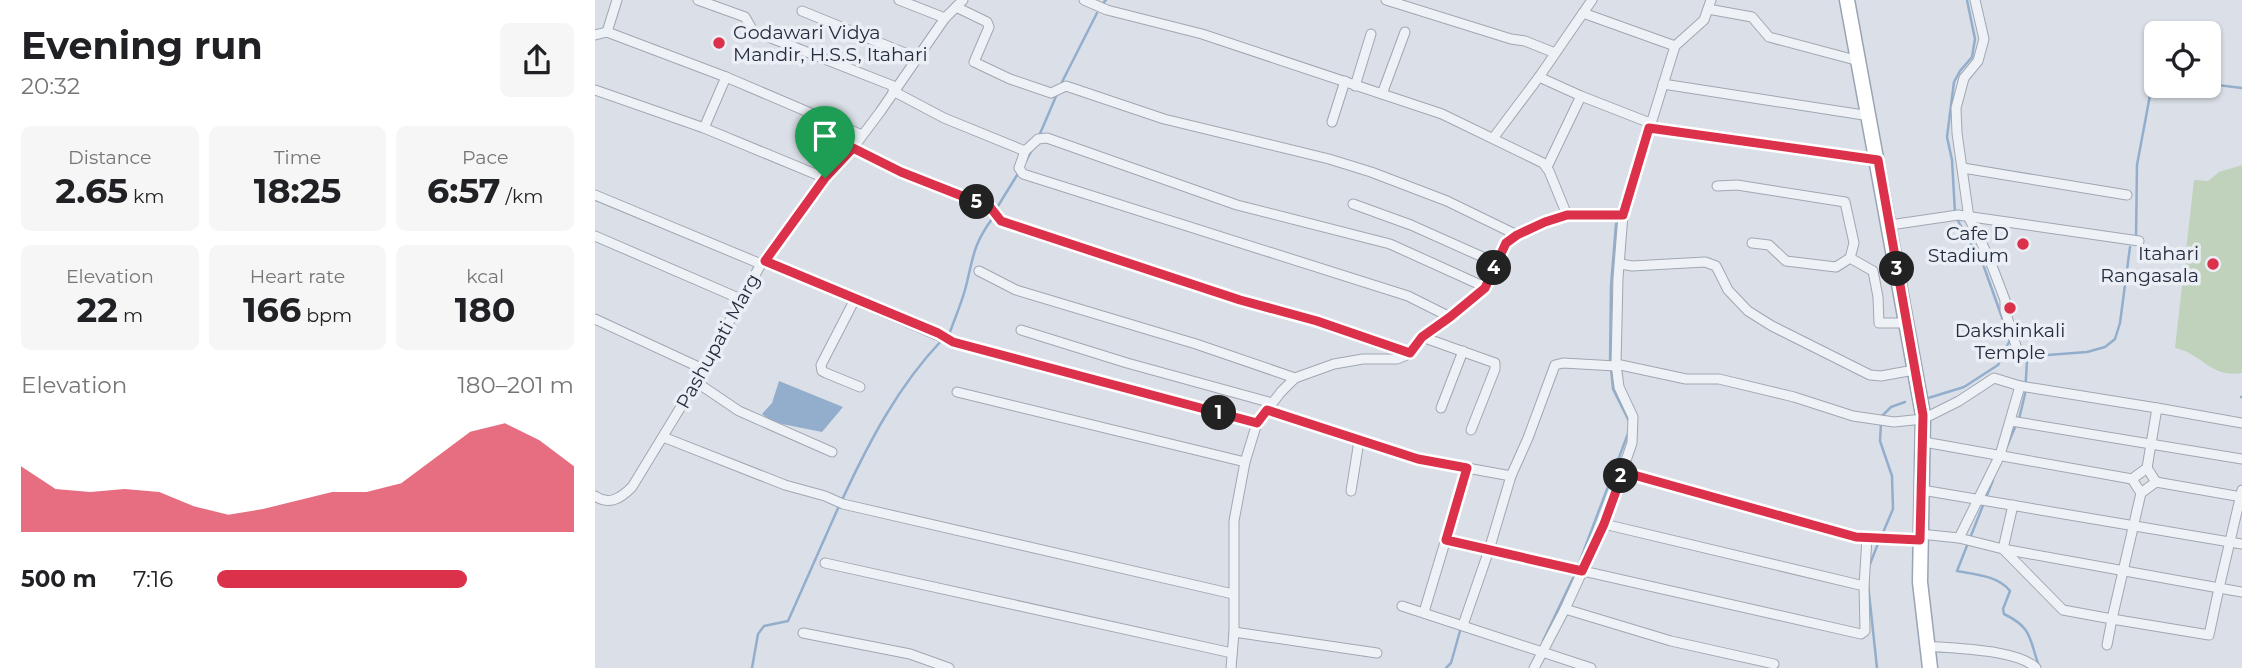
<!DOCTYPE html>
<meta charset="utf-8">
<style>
:root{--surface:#fff;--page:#f6f6f6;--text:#202124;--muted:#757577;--accent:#dc314b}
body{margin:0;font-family:Montserrat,sans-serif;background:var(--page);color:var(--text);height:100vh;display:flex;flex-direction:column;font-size:26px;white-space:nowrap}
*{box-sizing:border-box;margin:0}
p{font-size:23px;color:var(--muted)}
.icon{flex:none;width:38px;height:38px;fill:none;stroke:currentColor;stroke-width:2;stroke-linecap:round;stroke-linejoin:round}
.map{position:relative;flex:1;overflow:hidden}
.drawer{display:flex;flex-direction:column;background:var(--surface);width:595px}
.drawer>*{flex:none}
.controls{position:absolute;left:1549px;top:21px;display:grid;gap:14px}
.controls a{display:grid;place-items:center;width:77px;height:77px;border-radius:10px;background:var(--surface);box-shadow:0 2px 5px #0004;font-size:35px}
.pin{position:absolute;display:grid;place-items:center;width:60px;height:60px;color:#fff;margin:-72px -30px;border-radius:50% 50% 50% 0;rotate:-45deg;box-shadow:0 0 7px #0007}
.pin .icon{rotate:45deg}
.km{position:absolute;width:35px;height:35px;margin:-18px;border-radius:50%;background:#222;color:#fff;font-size:19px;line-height:35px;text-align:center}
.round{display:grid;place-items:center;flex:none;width:74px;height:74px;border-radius:10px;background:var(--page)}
.headline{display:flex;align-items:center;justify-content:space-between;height:119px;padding:0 21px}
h1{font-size:38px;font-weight:700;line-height:52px}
.metrics{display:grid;grid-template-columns:repeat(3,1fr);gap:10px;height:119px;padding:7px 21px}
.metrics div{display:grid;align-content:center;border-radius:10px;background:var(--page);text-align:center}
.metrics b{font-size:35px;font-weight:700}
.metrics small{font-size:19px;font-weight:400}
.metrics p{font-size:19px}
.chart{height:196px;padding:14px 21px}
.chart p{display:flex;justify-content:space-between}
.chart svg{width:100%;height:126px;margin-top:7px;fill:var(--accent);opacity:.7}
ul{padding:0 21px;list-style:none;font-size:23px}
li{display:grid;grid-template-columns:112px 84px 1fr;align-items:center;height:52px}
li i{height:18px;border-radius:9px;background:var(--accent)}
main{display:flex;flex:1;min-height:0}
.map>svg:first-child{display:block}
</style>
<main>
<section class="drawer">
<div class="headline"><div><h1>Evening run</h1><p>20:32</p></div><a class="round"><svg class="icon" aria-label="share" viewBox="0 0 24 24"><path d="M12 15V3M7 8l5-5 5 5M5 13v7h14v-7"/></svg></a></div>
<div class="metrics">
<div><p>Distance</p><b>2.65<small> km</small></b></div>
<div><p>Time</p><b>18:25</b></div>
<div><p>Pace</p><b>6:57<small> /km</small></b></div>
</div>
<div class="metrics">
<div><p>Elevation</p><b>22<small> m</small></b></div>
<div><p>Heart rate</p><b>166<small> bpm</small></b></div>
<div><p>kcal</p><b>180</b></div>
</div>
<div class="chart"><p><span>Elevation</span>180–201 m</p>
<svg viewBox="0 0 160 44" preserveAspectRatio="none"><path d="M0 44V21L10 29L20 30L30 29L40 30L50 35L60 38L70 36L80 33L90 30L100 30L110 27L120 18L130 9L140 6L150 12L160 21V44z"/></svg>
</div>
<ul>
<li><b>500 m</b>7:16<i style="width:70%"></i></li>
</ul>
</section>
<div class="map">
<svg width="1647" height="668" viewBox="0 0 1647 668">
<rect width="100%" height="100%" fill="#dbe0e8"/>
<!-- green -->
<path fill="#c1d2bc" d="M1647,165V373C1614,378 1607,353 1580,348L1599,180L1613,181L1624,172Z"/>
<!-- water -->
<path fill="#92aecc" d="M184,381L248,407L227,432L177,422L167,414L177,403Z"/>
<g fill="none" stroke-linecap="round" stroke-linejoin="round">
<!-- stream -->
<g stroke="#92aecc" stroke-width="2.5">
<path d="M509,2L511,0"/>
<path d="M467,82L502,13"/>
<path d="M1614,84L1647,88"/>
<path d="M444,136L462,94"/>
<path d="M431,161L438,148"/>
<path d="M403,206L424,172"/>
<path d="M1360,213L1357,160L1352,137L1359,82L1365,71L1377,57L1380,39L1372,0"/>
<path d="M1541,239L1542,165L1558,79H1561"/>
<path d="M352,335L355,332C360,318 366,304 370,290C378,260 377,246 397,219"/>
<path d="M1015,363L1016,286L1021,224"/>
<path d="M1016,369L1018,389L1034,421"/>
<path d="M1646,397H1647"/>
<path d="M1330,399L1369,387L1403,365L1415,340L1389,267L1362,219"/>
<path d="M1287,416L1296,407L1310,402"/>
<path d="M1424,419L1430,394L1432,361L1439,356L1492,352L1510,347L1520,339L1525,323L1535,247"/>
<path d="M1286,423L1285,441L1297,476L1298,509L1287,535"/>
<path d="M1410,451L1421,425"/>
<path d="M1398,480L1362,571C1379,574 1404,576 1415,591L1408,609L1409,614C1438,628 1434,639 1444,666"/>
<path d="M247,500C274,442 303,386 347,340"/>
<path d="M1275,564L1284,541"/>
<path d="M983,566L1034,431"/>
<path d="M1273,584L1282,668"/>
<path d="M948,641L978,578"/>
<path d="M157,668L163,634L169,626L193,621L244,506"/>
<path d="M851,668L856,663L865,631"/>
</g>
<!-- minor casing -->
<g stroke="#a0a7b2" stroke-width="11">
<g id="minor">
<path d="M103,0L150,17L158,31L301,87"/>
<path d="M304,0L350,18"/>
<path d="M489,0L512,10L607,34L847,114L948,163L954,171L972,215"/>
<path d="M791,0L916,39L930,41L960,53"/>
<path d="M1380,0L1389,39L1383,61L1369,78L1361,108L1362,133L1374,218L1394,258L1410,300V310L1422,349"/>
<path d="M361,7L392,22L394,27L379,62L415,79L456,93L471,86L569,119L734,159L776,172L852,201L922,235"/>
<path d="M1113,9L1157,17L1174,37L1264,61"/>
<path d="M207,11L322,58"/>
<path d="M988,13L1080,46"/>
<path d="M12,32L22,0"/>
<path d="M0,35L12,32L131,77L267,135"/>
<path d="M944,77L986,96L1055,123"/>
<path d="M1068,84L1275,116"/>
<path d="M760,86L776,34"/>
<path d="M0,90L109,128L230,178"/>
<path d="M298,91L349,118L430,151L443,139L452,138L642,205L795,244L890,287"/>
<path d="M787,94L810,32"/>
<path d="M737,122L750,81"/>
<path d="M109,128L131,77"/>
<path d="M1054,128L1283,160"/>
<path d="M899,137L944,77L997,0"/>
<path d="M258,148L306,172L395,207L406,221L644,301L722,321L815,353"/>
<path d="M430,151L424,168L428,174L813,296L855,317"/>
<path d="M952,167L986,96"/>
<path d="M1368,168L1532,195"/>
<path d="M1122,186L1142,185L1250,202L1259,243L1255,258"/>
<path d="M0,195L166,264"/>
<path d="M758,204L816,225L901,263"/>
<path d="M1295,225L1363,215L1544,241"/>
<path d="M0,236L148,300"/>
<path d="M1157,243L1174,245L1191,261L1241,267L1255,258L1278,271L1283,297L1284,323H1311"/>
<path d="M170,261L358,342L662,423"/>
<path d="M1026,264L1037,266L1110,262L1121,266L1133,290L1153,311L1177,326L1275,375L1286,376L1319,370"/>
<path d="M384,271L421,290L601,344L700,378"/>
<path d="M260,299L226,365L227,371L231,373L265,387"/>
<path d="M0,319L108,369"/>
<path d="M426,330L532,363L677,403"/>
<path d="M827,337L900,363V369L876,430"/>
<path d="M1021,364L1091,379H1124L1199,397L1258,416L1299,422L1328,419L1364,401L1399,378L1425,386"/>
<path d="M101,382L144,411L237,452"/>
<path d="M362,392L650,462"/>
<path d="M846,408L868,351"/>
<path d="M672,409L823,459L916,476L933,438L960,365L968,363L1021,366"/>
<path d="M1416,421L1647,459"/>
<path d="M68,437L190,485L230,496L248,504L638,594"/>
<path d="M1329,442L1537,479"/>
<path d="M1552,468L1562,408L1647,423"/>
<path d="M1028,472L1261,537L1325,540"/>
<path d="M1327,490L1647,544"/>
<path d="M1647,490L1624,588L1647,592"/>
<path d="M756,491L764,441"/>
<path d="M1546,493L1537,479L1552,468L1561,482"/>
<path d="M0,496C14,506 26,498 37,487L101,382L166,264L230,178L258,148L285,112L350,18L368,0"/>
<path d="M1418,505L1408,549L1624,588L1614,635L1517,619L1512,645"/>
<path d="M1009,524L1269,586"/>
<path d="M1325,534L1364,538L1408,549L1468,610L1517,619L1546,493L1561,482L1647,497"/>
<path d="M1364,538L1405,455L1425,386L1562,408"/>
<path d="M851,540L1266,634L1270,631L1269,586L1272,538"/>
<path d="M230,563L637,653"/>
<path d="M807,606L996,668"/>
<path d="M970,609L1076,641L1179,664"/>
<path d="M829,612L872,469"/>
<path d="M868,625L894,550L916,476"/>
<path d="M639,632L782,653"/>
<path d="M208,633L315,654L354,668"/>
<path d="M1332,646C1360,649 1422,649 1441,668"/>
<path d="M636,668L639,632V521L650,462L662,423L686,392L700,378L739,364L768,359H802L812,355L819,349L827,337L855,317L890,287L911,243L922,235L950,222L972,215H1028"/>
<path d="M939,668L970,609L1009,524L1037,443L1038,417L1024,387L1021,364L1023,278L1028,215L1080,46L1109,20L1116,0"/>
</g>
</g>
<!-- primary casing -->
<g stroke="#99a4b5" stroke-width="17">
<path id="primary" d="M1252,0L1328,415L1325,582L1335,668"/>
</g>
<!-- minor -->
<use href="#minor" stroke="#eef1f6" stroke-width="9"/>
<!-- primary -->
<use href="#primary" stroke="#fff" stroke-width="14"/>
</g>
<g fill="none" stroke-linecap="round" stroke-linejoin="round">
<!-- route casing -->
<g stroke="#fff" stroke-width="14">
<path id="route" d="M1054,128L1283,160L1328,415L1325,540L1261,537L1028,472L1009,524L987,571L851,540L872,468L823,459L672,410L662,423L358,342L343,333L170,261L230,178L258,148L306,172L395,207L406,221L645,300L722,321L815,353L827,337L855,317L890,288L911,243L922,235L950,222L972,215H1028Z"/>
</g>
<!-- route -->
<use href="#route" stroke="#dc314b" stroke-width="9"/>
</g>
<!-- markers -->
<g fill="#dc314b" stroke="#ebeff5" stroke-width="2.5">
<circle cx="124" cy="43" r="7"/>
<circle cx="1428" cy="244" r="7"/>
<circle cx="1618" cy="264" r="7"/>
<circle cx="1415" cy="308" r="7"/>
</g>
<g text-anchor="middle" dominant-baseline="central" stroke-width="7" stroke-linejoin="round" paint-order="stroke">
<!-- poi labels -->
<g font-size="19" fill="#242e3f" stroke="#ebeff5" text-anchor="end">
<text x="138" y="32" text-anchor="start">Godawari Vidya<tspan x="138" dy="22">Mandir, H.S.S, Itahari</tspan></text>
<text x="1414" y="233">Cafe D<tspan x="1414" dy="22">Stadium</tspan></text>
<text x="1604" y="253">Itahari<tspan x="1604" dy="22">Rangasala</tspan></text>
<text x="1415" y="330" text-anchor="middle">Dakshinkali<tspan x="1415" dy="22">Temple</tspan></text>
</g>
<!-- street labels -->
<g font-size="19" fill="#242e3f" stroke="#ebeff5">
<text transform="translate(123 341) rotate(-61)">Pashupati Marg</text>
</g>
</g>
</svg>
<div class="controls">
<a><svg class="icon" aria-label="locate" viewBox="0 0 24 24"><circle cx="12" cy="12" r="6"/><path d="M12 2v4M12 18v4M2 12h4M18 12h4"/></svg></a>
</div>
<div class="pin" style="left:230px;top:178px;background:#1e9e55"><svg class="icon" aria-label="arrive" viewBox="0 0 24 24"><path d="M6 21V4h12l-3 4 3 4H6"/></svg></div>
<b class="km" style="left:624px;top:413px">1</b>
<b class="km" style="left:1026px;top:476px">2</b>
<b class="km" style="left:1302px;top:269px">3</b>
<b class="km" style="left:899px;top:268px">4</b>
<b class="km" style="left:382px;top:202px">5</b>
</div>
</main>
